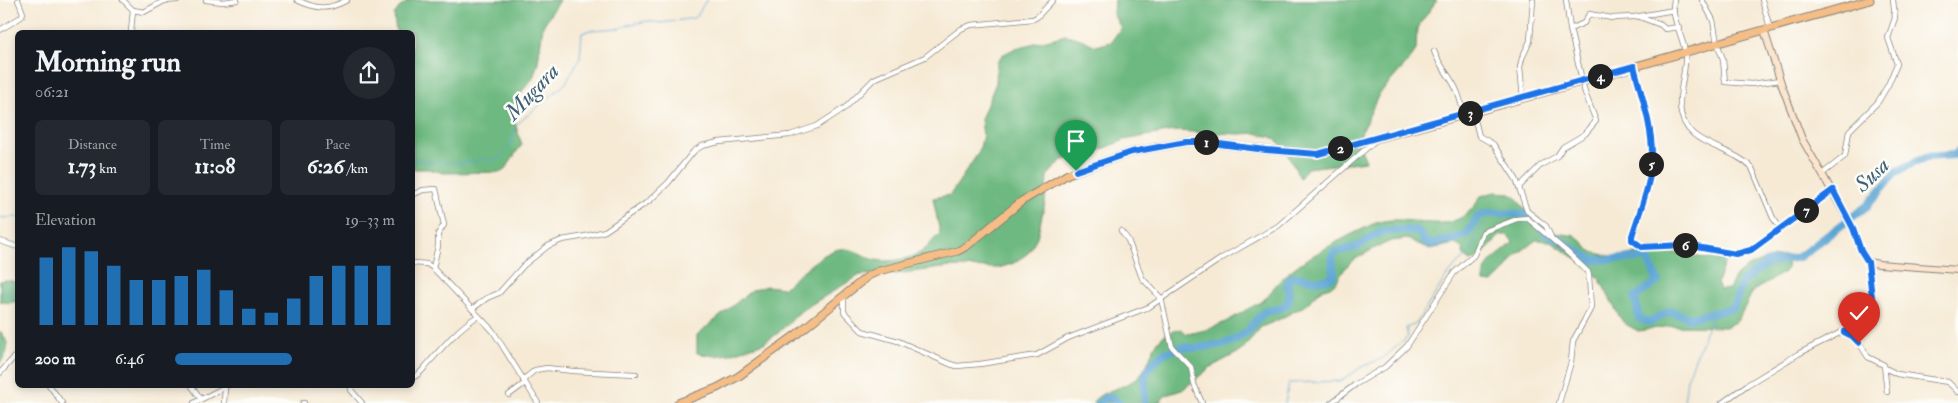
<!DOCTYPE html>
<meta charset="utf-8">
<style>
:root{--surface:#171b24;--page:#242831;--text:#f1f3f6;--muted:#9ea1a6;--accent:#1f6fb2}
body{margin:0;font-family:"IM FELL Double Pica",serif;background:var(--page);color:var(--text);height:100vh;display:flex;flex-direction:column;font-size:19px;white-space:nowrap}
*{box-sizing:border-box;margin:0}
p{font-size:16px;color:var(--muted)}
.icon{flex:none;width:28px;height:28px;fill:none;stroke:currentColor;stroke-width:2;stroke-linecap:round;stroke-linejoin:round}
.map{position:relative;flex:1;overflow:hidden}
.side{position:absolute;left:15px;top:30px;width:400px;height:358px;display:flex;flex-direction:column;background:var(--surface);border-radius:8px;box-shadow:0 2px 8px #0003}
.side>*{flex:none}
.pin{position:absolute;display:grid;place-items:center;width:42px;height:42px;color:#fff;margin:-51px -21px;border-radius:50% 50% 50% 0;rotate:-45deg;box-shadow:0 0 5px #0007}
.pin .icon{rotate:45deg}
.km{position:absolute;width:25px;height:25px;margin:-12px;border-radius:50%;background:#222;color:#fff;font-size:14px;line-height:25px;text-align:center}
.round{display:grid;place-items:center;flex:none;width:52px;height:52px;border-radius:26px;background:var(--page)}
.overview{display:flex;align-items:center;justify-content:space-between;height:85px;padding:0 20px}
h1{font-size:28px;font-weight:700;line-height:38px}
.metrics{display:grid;grid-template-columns:repeat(3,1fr);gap:8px;height:85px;padding:5px 20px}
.metrics div{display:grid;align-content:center;border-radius:8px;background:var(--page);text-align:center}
.metrics b{font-size:21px;font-weight:700}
.metrics small{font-size:14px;font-weight:400}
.metrics p{font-size:14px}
.chart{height:140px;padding:10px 20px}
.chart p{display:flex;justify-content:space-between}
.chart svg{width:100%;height:90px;margin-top:5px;stroke:var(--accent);stroke-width:6}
ul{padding:0 20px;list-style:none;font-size:16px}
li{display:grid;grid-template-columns:80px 60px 1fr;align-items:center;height:38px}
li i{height:12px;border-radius:6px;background:var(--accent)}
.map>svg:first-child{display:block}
</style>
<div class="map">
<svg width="1958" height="403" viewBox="0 0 1958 403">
<rect width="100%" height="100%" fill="#fdfcf7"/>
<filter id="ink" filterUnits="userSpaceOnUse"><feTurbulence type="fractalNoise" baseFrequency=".02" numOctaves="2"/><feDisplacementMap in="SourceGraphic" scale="10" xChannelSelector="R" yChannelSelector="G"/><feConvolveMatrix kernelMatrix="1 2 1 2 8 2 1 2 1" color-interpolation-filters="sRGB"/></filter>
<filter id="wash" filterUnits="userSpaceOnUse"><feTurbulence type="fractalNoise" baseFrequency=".0096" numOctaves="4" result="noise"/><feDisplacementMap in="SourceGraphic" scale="20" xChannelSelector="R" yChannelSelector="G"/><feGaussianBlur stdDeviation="1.12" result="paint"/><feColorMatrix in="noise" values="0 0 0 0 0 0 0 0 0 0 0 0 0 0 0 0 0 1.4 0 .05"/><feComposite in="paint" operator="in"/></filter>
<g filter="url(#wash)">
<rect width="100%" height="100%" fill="#f6ead5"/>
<!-- forest -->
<g fill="#6eb981" stroke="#456a4e">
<path d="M410,0H559L543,26L538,62L533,78L522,91L512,114L522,145C514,153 511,164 502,172L444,173L428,169H413L412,32H396L394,15L399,8Z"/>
<path d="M1114,0H1437L1417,28L1416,50L1408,62L1379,94L1361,133L1360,147L1366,161L1307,168L1300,178L1284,147L1272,137L1256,133L1240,134L1173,131L1124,140L1094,153L1062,160L1047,176L1045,203L1037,237L1028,253L1014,263L999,268L950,267L895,274L860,275L802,310L778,333L764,343L730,354L714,356L697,353V335L752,290L767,286L784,288C797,276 823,251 840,249C852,248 859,253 869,258C882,264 905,260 918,254C926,250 933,240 940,233L933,198L950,195L979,152L983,135L981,119L996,83L997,63L1002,55L1016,48L1066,35L1081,39L1096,46L1111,42L1121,28L1113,14Z"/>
<path d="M1495,192L1508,193L1516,197L1522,206L1555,233L1576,236L1582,241L1589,250L1595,253L1616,257L1655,250L1725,261L1717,283L1720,290L1729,289C1731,284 1734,279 1737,275C1748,264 1774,255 1788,256L1787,268L1784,272L1753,291L1738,320L1726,327L1672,326L1638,331L1624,323L1619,316L1599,278L1581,262L1550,241L1536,240L1515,256L1505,271L1493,283L1484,282C1483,260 1500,257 1513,242L1508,235H1500C1494,242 1481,259 1471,261L1464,256L1462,248L1455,244L1430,249L1407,239L1391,241L1375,248L1352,261L1346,267L1336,282L1330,287L1320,290L1306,305L1276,321L1261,327L1241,351L1211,367L1182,390L1166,395L1159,403H1092C1103,388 1125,390 1139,376C1157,357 1146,337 1181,329L1187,334C1211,330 1226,323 1246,310C1253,306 1260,303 1266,298C1270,295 1272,290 1275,286C1282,278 1292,269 1301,263C1321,250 1349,235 1371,225C1410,207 1452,247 1481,196Z"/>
<path d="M6,280L17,282V301L9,303L0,301V281Z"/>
<path d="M0,331C10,343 10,351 0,363Z"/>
</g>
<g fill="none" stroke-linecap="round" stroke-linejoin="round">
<!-- stream -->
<g stroke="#5ba5d3" stroke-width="1">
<path d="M412,158L434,163L438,160L447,163H464L466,161L471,163L484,158L489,161L502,157C504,151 509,147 512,142C514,136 513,130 517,124L565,84L580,58L582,33L590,30L620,28L631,24L648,21L661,23L694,18C701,14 701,5 707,0"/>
<path d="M0,218L18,217"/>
<path d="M0,292L18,296"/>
<path d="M1285,403L1289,383L1341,381L1360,368L1383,358L1408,337L1406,328L1416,324L1444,280L1458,263L1471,252L1477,233L1492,213"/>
<path d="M1684,403L1687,379L1713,313"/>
</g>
<!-- river -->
<g stroke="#5ba5d3" stroke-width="8">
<path d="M1099,403L1105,398H1113L1119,403"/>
<path d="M1145,403V377L1151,365L1164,353L1183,347L1196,348L1225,344L1236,339L1248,331L1256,320L1267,310L1279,309L1288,303L1289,293L1287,284L1291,277C1307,275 1320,287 1334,275L1332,256L1335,252L1357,247L1380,232L1407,230L1418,231L1424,241L1432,244L1457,238L1467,234L1478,217L1485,213L1527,214L1538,222L1547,234L1552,235L1592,260L1647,258L1658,281L1635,297L1639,319L1650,322L1670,311L1690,318L1733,308L1743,281L1767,263L1799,257L1867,206L1896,172L1926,157L1954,155L1958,152"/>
</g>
</g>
</g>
<g filter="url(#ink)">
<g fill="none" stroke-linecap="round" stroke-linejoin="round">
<!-- street casing -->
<g stroke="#898378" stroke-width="6">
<g id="street">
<path d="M123,0L133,10L144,12L164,1L177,0"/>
<path d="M206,0L223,2L237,0"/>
<path d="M297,0C316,9 327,11 347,0"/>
<path d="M1674,0C1670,16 1683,36 1685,52C1687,70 1679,88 1680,106C1683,148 1728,143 1752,168L1773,218L1781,229"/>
<path d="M1702,0L1713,20L1717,43L1723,59L1725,82L1752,84L1780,80"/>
<path d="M1762,0L1770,28"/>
<path d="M1640,17L1661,25L1665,29L1679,27"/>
<path d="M1570,29L1584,23L1589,14L1612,18L1634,17L1674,10"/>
<path d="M0,30L21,17L23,13L18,0"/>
<path d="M131,32L133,10"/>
<path d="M1434,51C1439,66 1451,76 1457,91C1460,98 1462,107 1464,114"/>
<path d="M1634,66C1641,94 1652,125 1652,154C1652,182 1640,210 1632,236V240L1642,247L1685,245L1736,254L1751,250L1833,190"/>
<path d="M1523,98L1520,67L1522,58L1530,41L1533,0"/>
<path d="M1473,112L1479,136L1493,144L1516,179L1527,211L1546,226L1551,237"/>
<path d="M1822,174L1845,156L1849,131L1878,102L1888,85L1897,64L1888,38L1895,18L1893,0"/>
<path d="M1519,187L1541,165L1557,156L1563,147L1585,134L1596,121L1585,93L1570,29L1566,0"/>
<path d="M412,195L423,190L436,189L444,225L438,234V246L433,268"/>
<path d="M1121,231L1128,240L1142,278L1161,298L1172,347L1191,367L1194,384L1202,403"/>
<path d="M0,241L18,247"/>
<path d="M412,263L427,264L433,268L493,331L538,403"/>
<path d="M844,296V312L862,331L898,341L950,364L957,366L980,364L1037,355L1068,338L1149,307L1222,258L1278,226L1377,139"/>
<path d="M472,309L487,298L499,293L524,265L548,246L562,240L586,236L605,231L649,201L668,183L694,151L702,146L719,142L790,135L817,126L846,107L874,79L925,57L961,29L971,25L1033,19L1037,17L1053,0"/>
<path d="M1844,332L1856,338L1868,357L1884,365L1887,392"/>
<path d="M1885,368L1897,374L1948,382L1958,392"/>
<path d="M0,373L18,353"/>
<path d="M412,378C422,374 425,366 432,359C446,343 460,327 478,316"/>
<path d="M523,380L535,370L547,368L573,371L636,374"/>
<path d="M49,385L62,403"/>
<path d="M191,385L201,399"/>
<path d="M351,385V390L362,403"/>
<path d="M509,395L525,383"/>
<path d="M194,403L225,387"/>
<path d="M224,403L225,387L228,385"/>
<path d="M303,403H304"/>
<path d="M1331,403L1356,384L1385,367L1407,346L1454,273L1474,255L1483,232L1517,219L1527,218L1566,251L1588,272L1589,276L1591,308L1573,341L1571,362L1559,403"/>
<path d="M1722,403L1747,385L1798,354L1873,316L1868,262"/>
</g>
</g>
<!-- secondary casing -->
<g stroke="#898378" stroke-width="8">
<path id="secondary" d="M1764,30L1782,86L1802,139L1853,228L1861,251L1868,262L1879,264L1958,270"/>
</g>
<!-- primary casing -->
<g stroke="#898378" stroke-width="9">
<path id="primary" d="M678,403L717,388L739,376L797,334L868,276L879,271L958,251L967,246L1022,201L1068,174L1132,152L1186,142H1204L1267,150L1318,154L1442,121L1870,0"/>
</g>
<!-- street -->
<use href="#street" stroke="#fff" stroke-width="4.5"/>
<!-- secondary -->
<use href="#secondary" stroke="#fbe5cf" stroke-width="6"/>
<!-- primary -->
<use href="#primary" stroke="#f6be87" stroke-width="7"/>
</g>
</g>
<g fill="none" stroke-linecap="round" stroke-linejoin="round" filter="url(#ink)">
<!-- route casing -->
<g stroke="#fff" stroke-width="10">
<path id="route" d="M1076,171L1132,152L1186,142H1204L1266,150L1318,154L1634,66C1641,94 1652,125 1652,154C1652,182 1640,210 1632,236V240L1642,247L1685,245L1736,254L1751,250L1833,190L1853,228L1861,251L1868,262L1874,315L1844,332L1852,336L1859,343"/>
</g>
<!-- route -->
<use href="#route" stroke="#1a73e8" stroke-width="6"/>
</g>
<g text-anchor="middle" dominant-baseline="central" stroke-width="5" stroke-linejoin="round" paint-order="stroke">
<!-- water labels -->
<g font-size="22" font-style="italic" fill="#3c6078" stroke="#fdfcf7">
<text transform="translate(532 92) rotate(-47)">Mugara</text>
<text transform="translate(1872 175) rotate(-44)">Susa</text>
</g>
</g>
</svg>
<div class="pin" style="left:1076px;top:171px;background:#1e9e55"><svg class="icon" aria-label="arrive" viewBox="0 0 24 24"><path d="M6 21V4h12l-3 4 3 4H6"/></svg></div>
<div class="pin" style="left:1859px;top:343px;background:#d93025"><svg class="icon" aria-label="check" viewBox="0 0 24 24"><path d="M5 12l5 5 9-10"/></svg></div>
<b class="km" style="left:1206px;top:142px">1</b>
<b class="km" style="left:1340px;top:148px">2</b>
<b class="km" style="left:1470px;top:113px">3</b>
<b class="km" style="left:1600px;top:76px">4</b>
<b class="km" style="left:1651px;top:164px">5</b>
<b class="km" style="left:1685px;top:245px">6</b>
<b class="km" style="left:1806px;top:210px">7</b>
<section class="side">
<div class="overview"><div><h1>Morning run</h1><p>06:21</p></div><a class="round"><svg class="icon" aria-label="share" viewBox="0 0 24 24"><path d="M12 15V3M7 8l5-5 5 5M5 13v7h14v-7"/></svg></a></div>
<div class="metrics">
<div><p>Distance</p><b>1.73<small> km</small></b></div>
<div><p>Time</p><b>11:08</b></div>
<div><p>Pace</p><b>6:26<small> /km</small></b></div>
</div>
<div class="chart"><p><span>Elevation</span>19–33 m</p>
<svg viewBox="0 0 160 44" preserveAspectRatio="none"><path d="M5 44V11M15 44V6M25 44V8M35 44V15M45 44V22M55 44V22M65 44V20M75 44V17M85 44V27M95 44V36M105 44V38M115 44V31M125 44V20M135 44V15M145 44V15M155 44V15"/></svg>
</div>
<ul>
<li><b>200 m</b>6:46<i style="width:53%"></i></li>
</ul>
</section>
</div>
